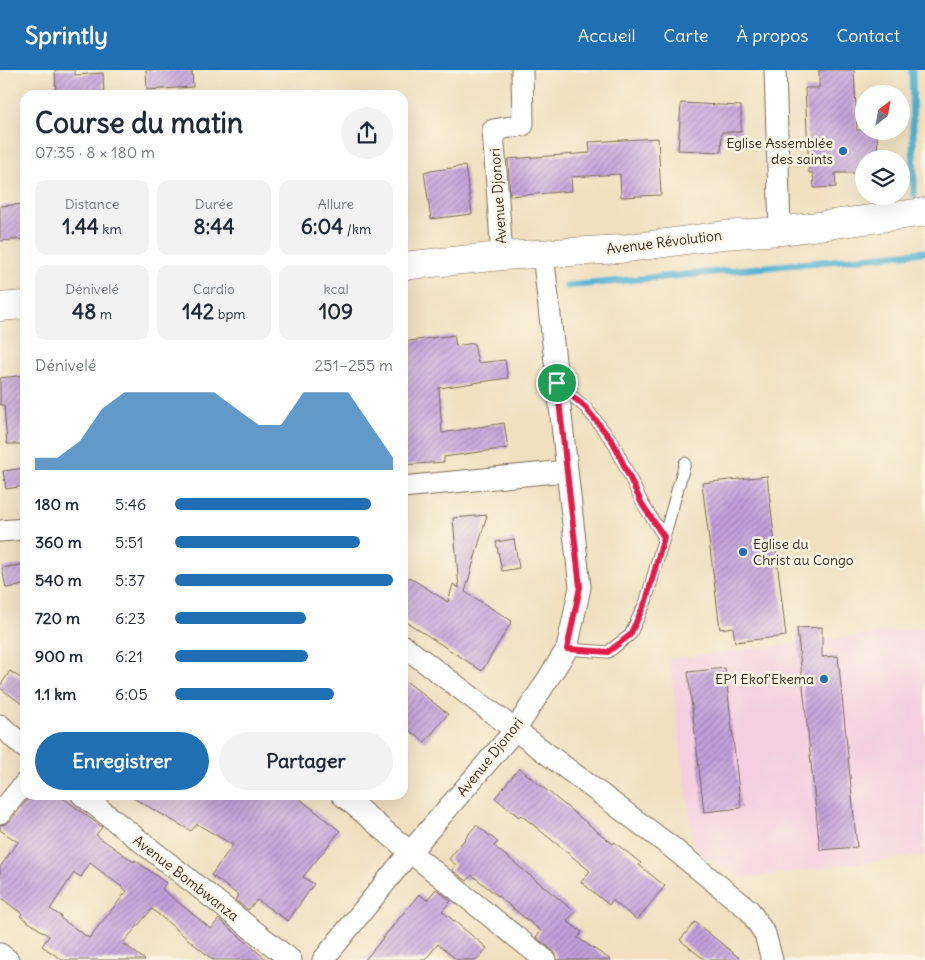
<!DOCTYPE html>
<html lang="fr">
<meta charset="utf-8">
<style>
:root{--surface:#fff;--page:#f2f2f3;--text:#1f2937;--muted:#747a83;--accent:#1f6fb2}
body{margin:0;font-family:Delius,sans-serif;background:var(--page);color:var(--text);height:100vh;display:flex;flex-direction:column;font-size:19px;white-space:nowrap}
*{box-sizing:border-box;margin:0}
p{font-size:16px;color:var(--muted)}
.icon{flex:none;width:28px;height:28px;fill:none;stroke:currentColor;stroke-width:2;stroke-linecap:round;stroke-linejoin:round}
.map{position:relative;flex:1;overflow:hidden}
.sheet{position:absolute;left:20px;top:20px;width:388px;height:710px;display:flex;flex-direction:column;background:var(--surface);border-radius:15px;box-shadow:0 5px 20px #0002}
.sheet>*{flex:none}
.needle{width:32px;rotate:31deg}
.buttons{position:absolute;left:855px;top:15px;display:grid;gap:10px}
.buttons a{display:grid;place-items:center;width:55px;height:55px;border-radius:50%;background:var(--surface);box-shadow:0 5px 20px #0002;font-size:25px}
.pin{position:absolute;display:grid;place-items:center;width:42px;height:42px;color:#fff;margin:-21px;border:2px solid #fff;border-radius:50%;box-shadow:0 1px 5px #0007}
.round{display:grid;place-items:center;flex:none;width:52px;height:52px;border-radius:26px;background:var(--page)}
.summary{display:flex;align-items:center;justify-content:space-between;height:85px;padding:0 15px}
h1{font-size:28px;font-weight:700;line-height:38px}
.metrics{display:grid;grid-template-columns:repeat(3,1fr);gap:8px;height:85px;padding:5px 15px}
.metrics div{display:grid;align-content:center;border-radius:12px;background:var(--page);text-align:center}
.metrics b{font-size:21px;font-weight:700}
.metrics small{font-size:14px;font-weight:400}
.metrics p{font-size:14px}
.chart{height:140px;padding:10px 15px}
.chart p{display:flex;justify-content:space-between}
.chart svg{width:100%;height:90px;margin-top:5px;fill:var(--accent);opacity:.7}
.action{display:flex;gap:10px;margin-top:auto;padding:10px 15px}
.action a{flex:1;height:58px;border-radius:30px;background:var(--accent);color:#fff;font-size:20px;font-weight:700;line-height:58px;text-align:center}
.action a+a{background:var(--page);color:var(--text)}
ul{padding:0 15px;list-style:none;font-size:16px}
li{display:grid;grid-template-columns:80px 60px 1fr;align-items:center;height:38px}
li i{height:12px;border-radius:6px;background:var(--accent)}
header{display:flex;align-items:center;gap:30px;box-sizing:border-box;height:70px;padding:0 25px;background:var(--accent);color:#fff}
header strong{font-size:24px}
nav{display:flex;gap:28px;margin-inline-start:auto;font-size:18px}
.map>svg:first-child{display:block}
</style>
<header>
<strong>Sprintly</strong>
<nav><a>Accueil</a><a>Carte</a><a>À propos</a><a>Contact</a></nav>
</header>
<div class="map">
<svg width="925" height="890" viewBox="0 0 925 890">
<defs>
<pattern id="building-hatch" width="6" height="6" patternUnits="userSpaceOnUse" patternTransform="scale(1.25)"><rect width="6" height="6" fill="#c2a0dc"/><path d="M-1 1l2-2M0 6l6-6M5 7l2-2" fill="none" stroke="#9f83b2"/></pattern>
</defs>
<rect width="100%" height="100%" fill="#fcf5e5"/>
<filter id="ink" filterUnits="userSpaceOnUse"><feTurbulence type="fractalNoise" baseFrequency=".02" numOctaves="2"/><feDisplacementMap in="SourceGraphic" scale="10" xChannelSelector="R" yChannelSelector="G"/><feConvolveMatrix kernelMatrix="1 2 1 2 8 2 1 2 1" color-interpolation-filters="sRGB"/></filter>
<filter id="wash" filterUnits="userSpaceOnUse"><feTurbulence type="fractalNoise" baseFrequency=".0096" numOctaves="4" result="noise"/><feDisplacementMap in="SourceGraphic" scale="20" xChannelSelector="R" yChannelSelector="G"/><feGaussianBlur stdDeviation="1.12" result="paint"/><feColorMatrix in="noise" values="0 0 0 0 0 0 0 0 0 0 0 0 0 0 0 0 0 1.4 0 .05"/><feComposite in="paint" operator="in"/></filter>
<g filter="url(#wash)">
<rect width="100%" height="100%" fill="#f0e0c0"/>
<!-- built -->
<path fill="#f3cfe0" d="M925,557V785L741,808L694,778L669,589Z"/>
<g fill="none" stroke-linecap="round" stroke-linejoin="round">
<!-- stream -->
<g stroke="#51b2d0" stroke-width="7">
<path d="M912,0L914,124"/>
<path d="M567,216L925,182"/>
</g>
</g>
<g id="blocks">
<!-- building -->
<g fill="url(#building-hatch)" fill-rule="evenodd">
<path d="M55,0H75V5L103,3L104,25H56Z"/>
<path d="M146,0H192L193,17L147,20Z"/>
<path d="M819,0H854L857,60L877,61L878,89H864V103H835L836,117L814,118L813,103H809L805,18H819Z"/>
<path d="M681,33L741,36V62H722L721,82L678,80Z"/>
<path d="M658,68L661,125L621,127L620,104L571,107L572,121L510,126L508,89L590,83L589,72Z"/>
<path d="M465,96L472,144L431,149L424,102Z"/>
<path d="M25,134V169L0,171V136Z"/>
<path d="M454,265L456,276L474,273L478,293L505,290L508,308L439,318L442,363L504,353L508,378L444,387V392L402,395V272Z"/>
<path d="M25,305V332L22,333V374H7L4,335H0V308Z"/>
<path d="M25,398V416L6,419L3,401Z"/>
<path d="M767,406L786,566L735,572L733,557L720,559L702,413Z"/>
<path d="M487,445L465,522L512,551L482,601L402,549V517L409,507L448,532L453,514L459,518L453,448Z"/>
<path d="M514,469L519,498L502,501L496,472Z"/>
<path d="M25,494V515L6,518L2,498Z"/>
<path d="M822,557V587L838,586L857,777L820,780L797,558Z"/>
<path d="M725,598L741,738L704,742L688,602Z"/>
<path d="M10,601L25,611V636L0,618V616Z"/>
<path d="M402,608L448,644L425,672L402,655Z"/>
<path d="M519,698L613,774L614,772L641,793L639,795L665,816L637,850L612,830L609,835L581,812L590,801L521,745L519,747L495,728Z"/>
<path d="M31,725H59L102,757L96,765L134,792L135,790L166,813L162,819L211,859L219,849L267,890H213L152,839L123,873L145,890H62L42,876L49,866L20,846L22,844L0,827V797L18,772L0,760V755L5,754L10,751ZM90,793L127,821L89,868L60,848L61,846L50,839L74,803L81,807Z"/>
<path d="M128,725H295L340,761L303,807L314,814L288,851L257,830L248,840L235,830L238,825L211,805L233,775L197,754L191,761Z"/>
<path d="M476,755L498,772L494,776L575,842L567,851L582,862L578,868L611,890H557L556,885L553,881L536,867L541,861L472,805L467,811L452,800L456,795L449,789Z"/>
<path d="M436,819L451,831L442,841L487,878L477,890H457L438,874L425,890H365L419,824L427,830Z"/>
<path d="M695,852L716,869L742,890H705L680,870Z"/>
</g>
</g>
</g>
<g filter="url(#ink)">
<use href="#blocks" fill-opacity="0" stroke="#7a6a57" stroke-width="1"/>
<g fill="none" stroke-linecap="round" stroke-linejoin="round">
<!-- service casing -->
<g stroke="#7a6a57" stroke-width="13">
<g id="service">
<path d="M558,314L586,338L613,372L643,434L664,467"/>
<path d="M567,579L608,582L630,565L646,531L685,393"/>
</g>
</g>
<!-- minor casing -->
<g stroke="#7a6a57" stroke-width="23">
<g id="minor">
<path d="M775,0L780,161"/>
<path d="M502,186L493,60L523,55L522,0"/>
<path d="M402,417L566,401"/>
<path d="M0,461L25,459"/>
<path d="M402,575L670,776L749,840L765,864L772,890"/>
<path d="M0,655L25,678"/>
<path d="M82,725L291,890"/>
<path d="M342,725L410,782L545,890"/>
<path d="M0,743L25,713"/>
<path d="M0,884L8,890"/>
<path d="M323,890L410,782L516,659L567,579L580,517L543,183"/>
</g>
</g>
<!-- tertiary casing -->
<g stroke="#7a6a57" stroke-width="29">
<g id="tertiary">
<path d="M402,196L502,186L621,179L724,165L780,161L925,142"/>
<path d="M0,237L25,235"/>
</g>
</g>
<!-- service -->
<use href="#service" stroke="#fff" stroke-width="11"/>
<!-- minor -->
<use href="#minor" stroke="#fff" stroke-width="21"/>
<!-- tertiary -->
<use href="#tertiary" stroke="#fff" stroke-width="28"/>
</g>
</g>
<g fill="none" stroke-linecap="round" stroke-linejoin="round" filter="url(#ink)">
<!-- route casing -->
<g stroke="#fff" stroke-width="10">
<path id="route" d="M557,313L586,338L613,372L642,434L664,467L646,531L630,565L608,582L567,579L580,517Z"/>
</g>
<!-- route -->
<use href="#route" stroke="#e11d48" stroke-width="6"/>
</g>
<!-- markers -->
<g fill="#1f6fb2" stroke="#fcf5e5" stroke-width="2">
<circle cx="843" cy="81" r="5"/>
<circle cx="743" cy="482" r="5"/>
<circle cx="824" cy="609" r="5"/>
</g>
<g text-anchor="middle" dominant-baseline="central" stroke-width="5" stroke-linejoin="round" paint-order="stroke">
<!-- poi labels -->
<g font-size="14" fill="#3b2a1e" stroke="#fcf5e5" text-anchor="end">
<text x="833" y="73">Eglise Assemblée<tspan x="833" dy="16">des saints</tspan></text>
<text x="753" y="474" text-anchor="start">Eglise du<tspan x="753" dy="16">Christ au Congo</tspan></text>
<text x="814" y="609">EP1 Ekof'Ekema</text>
</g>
<!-- street labels -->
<g font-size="14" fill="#3b2a1e" stroke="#fcf5e5">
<text transform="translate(498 126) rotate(-94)">Avenue Djonori</text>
<text transform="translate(664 172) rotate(-7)">Avenue Révolution</text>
<text transform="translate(490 687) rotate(-51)">Avenue Djonori</text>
<text transform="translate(186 808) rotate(38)">Avenue Bombwanza</text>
</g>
</g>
</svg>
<div class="buttons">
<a><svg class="needle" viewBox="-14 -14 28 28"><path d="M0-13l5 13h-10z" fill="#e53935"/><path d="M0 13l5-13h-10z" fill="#747a83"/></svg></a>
<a><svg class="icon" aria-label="layers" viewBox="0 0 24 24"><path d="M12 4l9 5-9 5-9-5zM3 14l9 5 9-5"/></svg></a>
</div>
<div class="pin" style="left:557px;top:313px;background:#1e9e55"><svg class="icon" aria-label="arrive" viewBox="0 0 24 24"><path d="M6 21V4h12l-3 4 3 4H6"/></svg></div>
<section class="sheet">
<div class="summary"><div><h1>Course du matin</h1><p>07:35 · 8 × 180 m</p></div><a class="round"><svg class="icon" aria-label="share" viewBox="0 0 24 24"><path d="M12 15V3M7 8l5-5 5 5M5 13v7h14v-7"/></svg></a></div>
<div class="metrics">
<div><p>Distance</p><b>1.44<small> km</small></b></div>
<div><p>Durée</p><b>8:44</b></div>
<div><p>Allure</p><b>6:04<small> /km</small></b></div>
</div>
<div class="metrics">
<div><p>Dénivelé</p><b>48<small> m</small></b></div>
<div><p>Cardio</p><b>142<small> bpm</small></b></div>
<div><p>kcal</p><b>109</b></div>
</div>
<div class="chart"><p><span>Dénivelé</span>251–255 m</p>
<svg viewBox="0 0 160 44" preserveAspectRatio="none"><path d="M0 44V38L10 38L20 30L30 14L40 6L50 6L60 6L70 6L80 6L90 14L100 22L110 22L120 6L130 6L140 6L150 22L160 38V44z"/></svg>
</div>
<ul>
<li><b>180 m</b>5:46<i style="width:90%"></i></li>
<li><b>360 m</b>5:51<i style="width:85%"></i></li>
<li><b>540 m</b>5:37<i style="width:100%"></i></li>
<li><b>720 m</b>6:23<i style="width:60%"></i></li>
<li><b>900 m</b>6:21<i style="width:61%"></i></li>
<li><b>1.1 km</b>6:05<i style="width:73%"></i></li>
</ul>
<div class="action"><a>Enregistrer</a><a>Partager</a></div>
</section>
</div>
